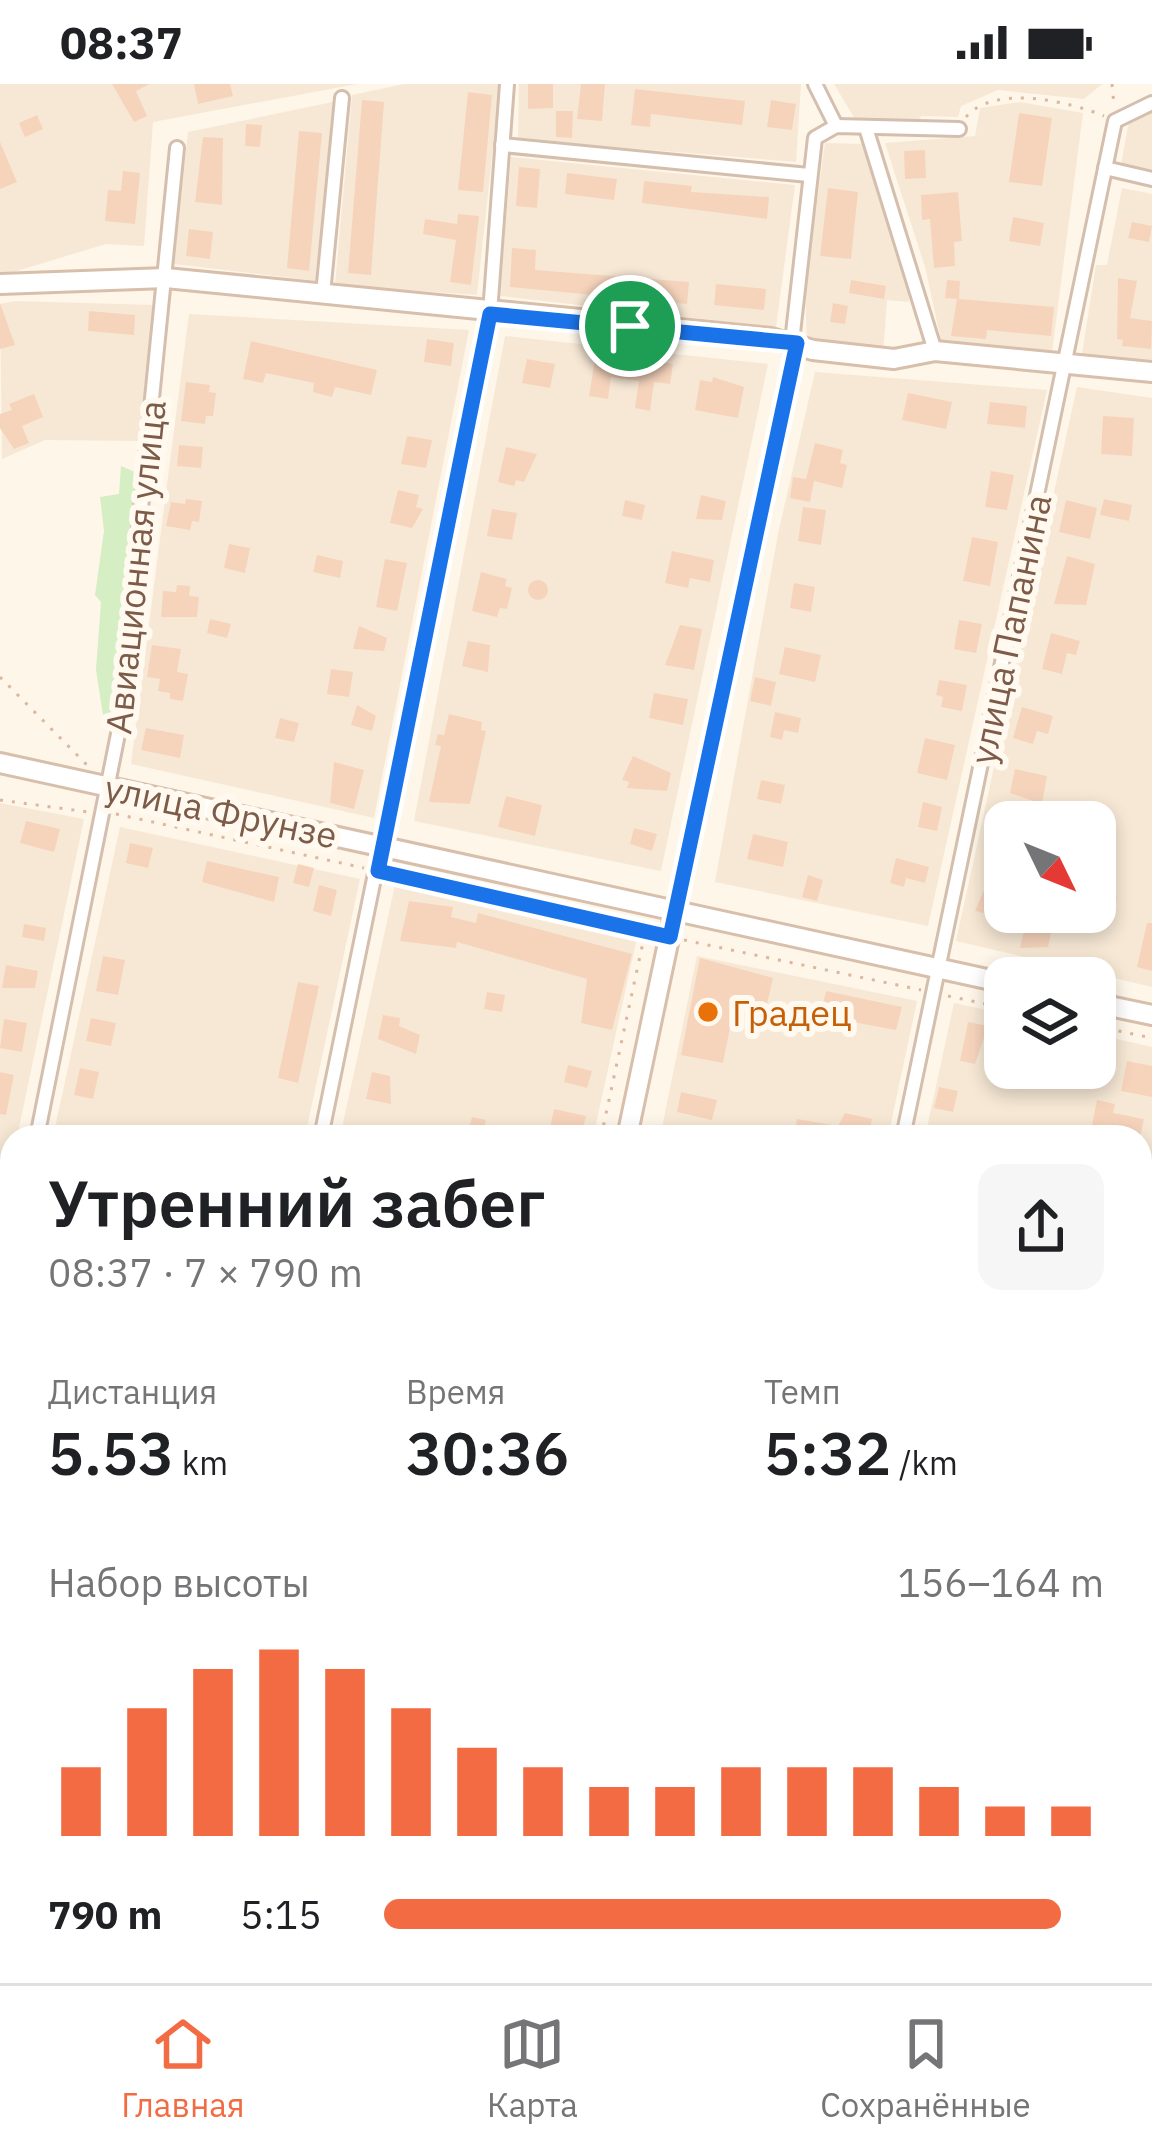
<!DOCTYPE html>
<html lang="ru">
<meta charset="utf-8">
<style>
:root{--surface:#fff;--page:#f6f6f6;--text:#202124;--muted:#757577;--line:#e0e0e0;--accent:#f36b42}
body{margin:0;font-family:"IBM Plex Sans",sans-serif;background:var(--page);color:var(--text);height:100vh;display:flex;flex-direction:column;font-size:45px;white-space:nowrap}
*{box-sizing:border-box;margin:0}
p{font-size:39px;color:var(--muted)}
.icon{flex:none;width:66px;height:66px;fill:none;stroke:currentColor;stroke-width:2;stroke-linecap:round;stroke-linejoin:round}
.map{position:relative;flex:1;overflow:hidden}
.panel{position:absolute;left:0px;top:1041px;width:1152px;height:858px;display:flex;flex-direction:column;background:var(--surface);border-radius:36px 36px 0 0;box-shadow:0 6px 18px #0003}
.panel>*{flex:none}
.needle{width:78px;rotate:133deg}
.fabs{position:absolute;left:984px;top:717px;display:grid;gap:24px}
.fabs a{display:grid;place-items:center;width:132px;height:132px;border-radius:24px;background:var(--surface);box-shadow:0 6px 18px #0003;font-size:60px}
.pin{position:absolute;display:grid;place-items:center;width:102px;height:102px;color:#fff;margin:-51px;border:6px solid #fff;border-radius:50%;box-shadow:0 3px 12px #0007}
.round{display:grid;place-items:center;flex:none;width:126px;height:126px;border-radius:24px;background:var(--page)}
.overview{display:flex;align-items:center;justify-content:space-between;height:204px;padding:0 48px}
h1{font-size:66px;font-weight:600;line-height:90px}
.metrics{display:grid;grid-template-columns:repeat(3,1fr);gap:18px;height:204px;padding:12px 48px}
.metrics div{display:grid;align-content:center}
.metrics b{font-size:60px;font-weight:600}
.metrics small{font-size:33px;font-weight:400}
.metrics p{font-size:33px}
.chart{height:336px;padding:24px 48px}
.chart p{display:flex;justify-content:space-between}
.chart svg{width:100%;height:216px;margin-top:12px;stroke:var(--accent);stroke-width:6}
ul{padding:0 48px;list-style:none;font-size:39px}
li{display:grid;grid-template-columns:192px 144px 1fr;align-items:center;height:90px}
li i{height:30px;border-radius:15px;background:var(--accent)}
.status{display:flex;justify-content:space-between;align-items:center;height:84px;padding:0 60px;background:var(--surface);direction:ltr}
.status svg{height:33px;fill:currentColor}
.menu{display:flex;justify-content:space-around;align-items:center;height:168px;border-top:3px solid var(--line);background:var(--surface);font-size:33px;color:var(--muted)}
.menu a{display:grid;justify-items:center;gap:6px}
.menu .current{color:var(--accent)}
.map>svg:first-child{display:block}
</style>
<div class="status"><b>08:37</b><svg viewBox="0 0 49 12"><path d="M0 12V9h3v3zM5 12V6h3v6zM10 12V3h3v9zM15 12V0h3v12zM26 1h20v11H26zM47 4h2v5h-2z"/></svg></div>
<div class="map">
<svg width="1152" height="1899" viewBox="0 0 1152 1899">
<rect width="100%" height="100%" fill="#fef6e8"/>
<!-- residential -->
<g fill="#f7e8d5" fill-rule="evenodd">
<path d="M0,0H357L153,38L144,162L106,160L0,192Z"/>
<path d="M404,0H500L477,211L335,201L352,11Z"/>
<path d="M519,0H801L796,78L518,55Z"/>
<path d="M834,0H1102L1084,15L998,6L961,22L958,33L921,32L919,39L855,35Z"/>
<path d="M333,18L317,197L174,180L188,48Z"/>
<path d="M1020,18L1083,29L1052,268L942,261L925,183L885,59L975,52L980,24Z"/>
<path d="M1152,27V86L1121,80L1129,37Z"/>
<path d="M825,59L863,60L908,206L909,218L887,216L883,271L807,261L805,204Z"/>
<path d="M511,73L795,101L776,243L500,212Z"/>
<path d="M1122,104L1152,110V283L1081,276L1096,181H1107Z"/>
<path d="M16,217L154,221L143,357L45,356L2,375L0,220Z"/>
<path d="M189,230L469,246L374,734L131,680Z"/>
<path d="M505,252L768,280L661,787L414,737Z"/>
<path d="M815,288L1047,306L928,842L715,798L778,450Z"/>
<path d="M1077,303L1152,314V903L956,857ZM1005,738H1095V828H1005Z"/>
<path d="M0,719L84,735L17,1053H12L6,1107L12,1110V1288L0,1286Z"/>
<path d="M120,743L360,795L305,1053H53Z"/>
<path d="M395,801L637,854L593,1053H340Z"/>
<path d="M697,872L917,917L888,1053H660Z"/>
<path d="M954,919L1005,930V984H1095V950L1152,963V1089L1140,1143V1053H925Z"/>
<path d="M4,1308L12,1310V1680L0,1678Z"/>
<path d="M0,1712L12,1714V1887H121L119,1899H0Z"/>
<path d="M168,1887H290L287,1899H165Z"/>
<path d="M300,1887H417L415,1899H297Z"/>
<path d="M486,1887H709L706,1899H483Z"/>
<path d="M745,1887H864L923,1899H742Z"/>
</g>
<!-- green -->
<g fill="#d5eec4">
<path d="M121,382L135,388L119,626L103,631L96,586L101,518L95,511L104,447L100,413L119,410Z"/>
<path d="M1149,1221L1152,1222V1403L1140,1400V1265Z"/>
<path d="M1140,1423L1152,1426V1475L1140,1481Z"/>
<path d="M1152,1497V1621L1140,1618V1503Z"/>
<path d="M1152,1685V1899L1028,1896L1030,1887H1140V1704Z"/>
</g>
<!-- building -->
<g fill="#f6d4bc">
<path d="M112,0H150L136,7L147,32L134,38Z"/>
<path d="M194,0H230L233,12L198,20Z"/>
<path d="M528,0H553V24L528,25Z"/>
<path d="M581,0H605L602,37L577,35Z"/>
<path d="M635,5L745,17L742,41L651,30L650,43L631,41Z"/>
<path d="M468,8L492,11L483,108L458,106Z"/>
<path d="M362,16L384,18L371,191L348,189Z"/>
<path d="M771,16L796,20L792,46L767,43Z"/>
<path d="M556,27H573L572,54L556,53Z"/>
<path d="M1019,29L1052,34L1042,102L1009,98Z"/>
<path d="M37,31L43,45L25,53L19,39Z"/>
<path d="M246,40L262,41L260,63L245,62Z"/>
<path d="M299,47L322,49L309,187L287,184Z"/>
<path d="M203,53L223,54L222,121L195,118Z"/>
<path d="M0,58L17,98L0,105Z"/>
<path d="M925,66L926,94L905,95L904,67Z"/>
<path d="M519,83L540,85L537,124L516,122Z"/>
<path d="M123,87L140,89L135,140L105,137L108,106L121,107Z"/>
<path d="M567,89L617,95L614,116L565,110Z"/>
<path d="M644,97L692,102L691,108L769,113L767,135L642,119Z"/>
<path d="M828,104L858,108L851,175L820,172Z"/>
<path d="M958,108L962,157L954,158L955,182L934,184L930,135L922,136L921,111Z"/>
<path d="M458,130L479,132L471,201L450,198L456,156L423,150L425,135L457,140Z"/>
<path d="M1013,133L1044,139L1040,162L1009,157Z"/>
<path d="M1132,138L1152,142L1149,158L1128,154Z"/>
<path d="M189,145L213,148L210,175L186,172Z"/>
<path d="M512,164L536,166L535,186L689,198L687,220L510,203Z"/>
<path d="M1118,194L1137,197L1130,234L1152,237L1151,265L1122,262L1123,256L1117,255Z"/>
<path d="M851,196L886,202L884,215L849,209Z"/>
<path d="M947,196L960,197L959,215L1054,223L1051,252L987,246L986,255L951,252L957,215L945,214Z"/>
<path d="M716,200L766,205L764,226L714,221Z"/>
<path d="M0,219L15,261L0,265Z"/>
<path d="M833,219L848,222L845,240L830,238Z"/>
<path d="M89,227L135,231L134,251L88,247Z"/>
<path d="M427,255L454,259L451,282L424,278Z"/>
<path d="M251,257L377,286L371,311L335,303L332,313L313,308L314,299L266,289L263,299L243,295Z"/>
<path d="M632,274L673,280L670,300L654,298L650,327L635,324L639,297L611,293L608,315L589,312L595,276L631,282Z"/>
<path d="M527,275L555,280L550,304L522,299Z"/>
<path d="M713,293L744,303L738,334L695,326L700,296L712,298Z"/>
<path d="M186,298L210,301L209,308L216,309L213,332H206L205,340L181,337Z"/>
<path d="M908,309L952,318L946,345L902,336Z"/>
<path d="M34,310L43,333L22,342L29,359L14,365L0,344V330L12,326L9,320Z"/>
<path d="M990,318L1027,322L1025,344L987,340Z"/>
<path d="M1103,332L1134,334L1132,372L1101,370Z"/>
<path d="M407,352L432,356L426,384L401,380Z"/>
<path d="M815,359L843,366L840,379L847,381L842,404L814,397L810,418L790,414L793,393L806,395Z"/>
<path d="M179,361L203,363L201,384L177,382Z"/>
<path d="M506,363L537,370L524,398L516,396L514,402L498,398Z"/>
<path d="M991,387L1014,391L1007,426L985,423Z"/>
<path d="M398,406L419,411L416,423L423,425L412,444L390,439Z"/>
<path d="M701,411L726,417L722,436L696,435Z"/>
<path d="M186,415L202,417L199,438L192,437L190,446L166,442L171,418L185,420Z"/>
<path d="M1104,415L1132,421L1129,437L1100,431Z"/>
<path d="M625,416L645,421L642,436L622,432Z"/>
<path d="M1066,416L1097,424L1090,455L1059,448Z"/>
<path d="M803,423L826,426L821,461L798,457Z"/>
<path d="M492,425L517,429L512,456L487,452Z"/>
<path d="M972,453L998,458L990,502L963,497Z"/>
<path d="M229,460L250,464L245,489L224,484Z"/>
<path d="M672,467L714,476L710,498L690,494L688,504L665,499Z"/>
<path d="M317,471L343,477L340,494L313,488Z"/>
<path d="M1067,472L1095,480L1086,521L1054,520Z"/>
<path d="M385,475L407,479L397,527L376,523Z"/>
<path d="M481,488L507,495L505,502L512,504L507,525L500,524L497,533L472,527Z"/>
<circle cx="538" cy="506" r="10"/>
<path d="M794,499L815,503L811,528L790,524Z"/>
<path d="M177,501L190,502L189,512L199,513L197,533H161L163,507L176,508Z"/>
<path d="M210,535L231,540L227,554L207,549Z"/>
<path d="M959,536L982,540L976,569L954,565Z"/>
<path d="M680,541L702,545L694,586L665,581Z"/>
<path d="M359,542L387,554L384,567L353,565Z"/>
<path d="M1051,549L1080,557L1076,571L1067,569L1062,590L1042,585Z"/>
<path d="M468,557L490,561L488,588L462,582Z"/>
<path d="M152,561L181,565L177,588L188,590L183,617L170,615V609L158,607L160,595L147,593Z"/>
<path d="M785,563L821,571L815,598L779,590Z"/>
<path d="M331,585L353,588L349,613L327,610Z"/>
<path d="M755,593L776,598L771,622L750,617Z"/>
<path d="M939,596L967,601L962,627L941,623L943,613L936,611Z"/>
<path d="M654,609L688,615L683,641L649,634Z"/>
<path d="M357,621L376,632L372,647L351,641Z"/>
<path d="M1022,623L1053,632L1048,650L1037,647L1033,660L1013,654Z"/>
<path d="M775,628L801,634L798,649L784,646L782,656L770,653Z"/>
<path d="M449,630L482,638L481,646L486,647L470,720L429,718L441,662L435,661L438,650L444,651Z"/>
<path d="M280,634L299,639L294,658L275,654Z"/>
<path d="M146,644L184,651L180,674L141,666Z"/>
<path d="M925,654L955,661L947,696L917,689Z"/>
<path d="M633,672L671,689L667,707L627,704L629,698L622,696Z"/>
<path d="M334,678L364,686L354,725L330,719Z"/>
<path d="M1015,685L1047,692L1042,720L1010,709Z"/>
<path d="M761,696L785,701L781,720L757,715Z"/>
<path d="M506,712L542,721L535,752L498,743Z"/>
<path d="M923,718L942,723L937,747L918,743Z"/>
<path d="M26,737L60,745L54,768L20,759Z"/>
<path d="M634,744L657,750L652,767L630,760Z"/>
<path d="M753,750L788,758L783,783L747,775Z"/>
<path d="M130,759L153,764L148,784L126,779Z"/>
<path d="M896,774L929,783L925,799L906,794L904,803L890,799Z"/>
<path d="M207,777L279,793L274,818L202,798Z"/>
<path d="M298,780L314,784L309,803L293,799Z"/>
<path d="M808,791L823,796L817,817L802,813Z"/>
<path d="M987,799L999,802L993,831L975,827Z"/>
<path d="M319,801L337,806L331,832L313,827Z"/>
<path d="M1095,808L1117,813L1112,835L1095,831Z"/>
<path d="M409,817L453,823L451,833L476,839L478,829L632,870L612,946L581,939L587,895L457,858L456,864L400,857Z"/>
<path d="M1027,834L1053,840L1048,863L1020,864Z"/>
<path d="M1147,839H1152V887L1137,883Z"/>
<path d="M24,840L46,844L44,857L22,853Z"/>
<path d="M103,872L125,876L118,911L96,907Z"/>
<path d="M700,874L773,894L767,920L736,913L723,979L681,971Z"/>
<path d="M6,881L38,887L35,904H2Z"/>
<path d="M298,898L319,902L298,999L278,994Z"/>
<path d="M826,907L902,923L896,946L820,932Z"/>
<path d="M487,908L505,911L502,928L484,925Z"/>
<path d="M383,931L400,934L399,942L420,951L416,970L378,955Z"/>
<path d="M91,934L116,939L111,962L86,957Z"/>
<path d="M4,935L27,939L22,968L0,964Z"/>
<path d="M968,938L988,942L975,980L960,977Z"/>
<path d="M1127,977L1152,982V1013L1121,1007Z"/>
<path d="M568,981L592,987L587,1004L564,998Z"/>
<path d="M80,984L99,988L93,1015L74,1011Z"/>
<path d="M0,988L14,991L6,1031L0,1030Z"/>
<path d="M372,988L390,992L391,1020L366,1015Z"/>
<path d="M939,1003L958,1007L953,1028L934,1024Z"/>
<path d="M681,1008L717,1016L712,1036L677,1028Z"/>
<path d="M1097,1016L1115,1020L1113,1029L1144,1035L1140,1053L1090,1051Z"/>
<path d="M554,1025L586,1032L581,1053H548Z"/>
<path d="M845,1029L872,1035L868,1053H794L797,1035L838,1042Z"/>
<path d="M472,1033L486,1036L482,1053L467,1051Z"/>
<path d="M2,1148L12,1177L11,1263L0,1234Z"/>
<path d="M7,1353H12V1466L5,1496H0V1384Z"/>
<path d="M183,1887H209L207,1899H181Z"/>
<path d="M303,1887H370L369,1899H301Z"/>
</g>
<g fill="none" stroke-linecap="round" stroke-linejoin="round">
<!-- lane casing -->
<g stroke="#d4bfae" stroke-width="12">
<g id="lane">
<path d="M0,1083L12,1089"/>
<path d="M0,1253L12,1288"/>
<path d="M1140,1623L1152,1626"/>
<path d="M0,1691L12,1694"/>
<path d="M293,1899L296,1887"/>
</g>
</g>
<!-- street casing -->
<g stroke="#d4bfae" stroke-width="18">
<g id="street">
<path d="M815,0L836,42"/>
<path d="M867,47L935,267"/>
<path d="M502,61L809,91"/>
<path d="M1105,84L1152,95"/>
<path d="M323,210L342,14"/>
<path d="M675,826L797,259L793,249L815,54L836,42L959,45"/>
<path d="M37,1053L119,645L177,64"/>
<path d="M321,1053L490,229L507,0"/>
<path d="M903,1053L1115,37L1152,19"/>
<path d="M0,1300L12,1302"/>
<path d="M1140,1416L1152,1418"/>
<path d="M1140,1492L1152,1486"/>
<path d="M142,1899L145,1887"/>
<path d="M723,1899L726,1887"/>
</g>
</g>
<!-- secondary casing -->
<g stroke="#d8bfab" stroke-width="24">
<g id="secondary">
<path d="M0,200L166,194L771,254L813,266L894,275L935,267L1152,288"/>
<path d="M0,679L1005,899"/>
<path d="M1095,919L1152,931"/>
<path d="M627,1053L675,826"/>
<path d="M1140,1218L1152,1162"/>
<path d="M444,1899L447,1887"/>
<path d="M1000,1899L1002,1887"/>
</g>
</g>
<!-- path -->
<g stroke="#dcb79f" stroke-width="3" stroke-dasharray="3 9" stroke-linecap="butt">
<path d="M1112,0L1114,21"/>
<path d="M966,33C994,0 1068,17 1104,32"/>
<path d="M0,593L87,681"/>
<path d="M0,716L88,728"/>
<path d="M116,730L364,784"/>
<path d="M391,790L651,849"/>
<path d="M684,856L921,906"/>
<path d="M1016,887L1047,894"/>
<path d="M948,912L1005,924"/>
<path d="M1095,942L1152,954"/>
<path d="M601,1053L645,849"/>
<path d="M1147,1143L1152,1122"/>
<path d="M919,1887L975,1899"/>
<path d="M423,1899L425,1887"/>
</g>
<!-- lane -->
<use href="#lane" stroke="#fff" stroke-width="6"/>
<!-- street -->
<use href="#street" stroke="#fff" stroke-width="12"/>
<!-- secondary -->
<use href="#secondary" stroke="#fff" stroke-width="18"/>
</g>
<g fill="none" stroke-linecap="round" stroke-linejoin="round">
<!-- route casing -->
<g stroke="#fff" stroke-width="24">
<path id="route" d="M490,230L797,259L670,853L378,787Z"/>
</g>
<!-- route -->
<use href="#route" stroke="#1a73e8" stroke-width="15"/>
</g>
<!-- markers -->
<circle fill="#e8710a" stroke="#fff9f0" stroke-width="4.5" cx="708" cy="928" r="12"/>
<g text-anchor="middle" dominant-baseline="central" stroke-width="12" stroke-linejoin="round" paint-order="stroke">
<!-- street labels -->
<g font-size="36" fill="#7c5b48" stroke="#fff9f0">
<text transform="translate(135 483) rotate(-84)">Авиационная улица</text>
<text transform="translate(1010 545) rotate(-78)">улица Папанина</text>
<text transform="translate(221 727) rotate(12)">улица Фрунзе</text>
</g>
<!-- food labels -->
<g font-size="36" fill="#c56008" stroke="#fff9f0" text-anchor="start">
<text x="732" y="928">Градец</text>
</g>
</g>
</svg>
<div class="fabs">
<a><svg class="needle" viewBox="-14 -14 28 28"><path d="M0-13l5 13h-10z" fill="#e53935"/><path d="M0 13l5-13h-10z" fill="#757577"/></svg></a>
<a><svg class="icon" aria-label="layers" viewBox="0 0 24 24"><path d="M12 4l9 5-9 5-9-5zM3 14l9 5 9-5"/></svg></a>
</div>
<div class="pin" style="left:630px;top:242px;background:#1e9e55"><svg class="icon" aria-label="arrive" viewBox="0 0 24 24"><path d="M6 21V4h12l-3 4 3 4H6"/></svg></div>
<section class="panel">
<div class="overview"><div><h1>Утренний забег</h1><p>08:37 · 7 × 790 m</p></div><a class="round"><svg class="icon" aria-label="share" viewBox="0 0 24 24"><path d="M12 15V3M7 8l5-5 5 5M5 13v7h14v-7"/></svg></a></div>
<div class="metrics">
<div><p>Дистанция</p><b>5.53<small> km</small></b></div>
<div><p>Время</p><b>30:36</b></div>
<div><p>Темп</p><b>5:32<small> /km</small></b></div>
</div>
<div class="chart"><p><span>Набор высоты</span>156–164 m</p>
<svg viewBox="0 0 160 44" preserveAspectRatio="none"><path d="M5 44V30M15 44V18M25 44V10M35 44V6M45 44V10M55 44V18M65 44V26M75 44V30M85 44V34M95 44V34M105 44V30M115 44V30M125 44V30M135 44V34M145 44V38M155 44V38"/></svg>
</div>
<ul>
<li><b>790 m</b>5:15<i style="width:94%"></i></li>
</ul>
</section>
</div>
<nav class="menu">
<a class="current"><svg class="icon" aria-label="home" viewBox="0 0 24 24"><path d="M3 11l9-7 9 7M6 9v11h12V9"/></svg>Главная</a>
<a><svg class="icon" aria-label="map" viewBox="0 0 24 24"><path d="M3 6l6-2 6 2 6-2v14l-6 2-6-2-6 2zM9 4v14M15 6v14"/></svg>Карта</a>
<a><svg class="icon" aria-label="saved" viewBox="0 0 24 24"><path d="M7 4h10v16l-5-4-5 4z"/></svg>Сохранённые</a>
</nav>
